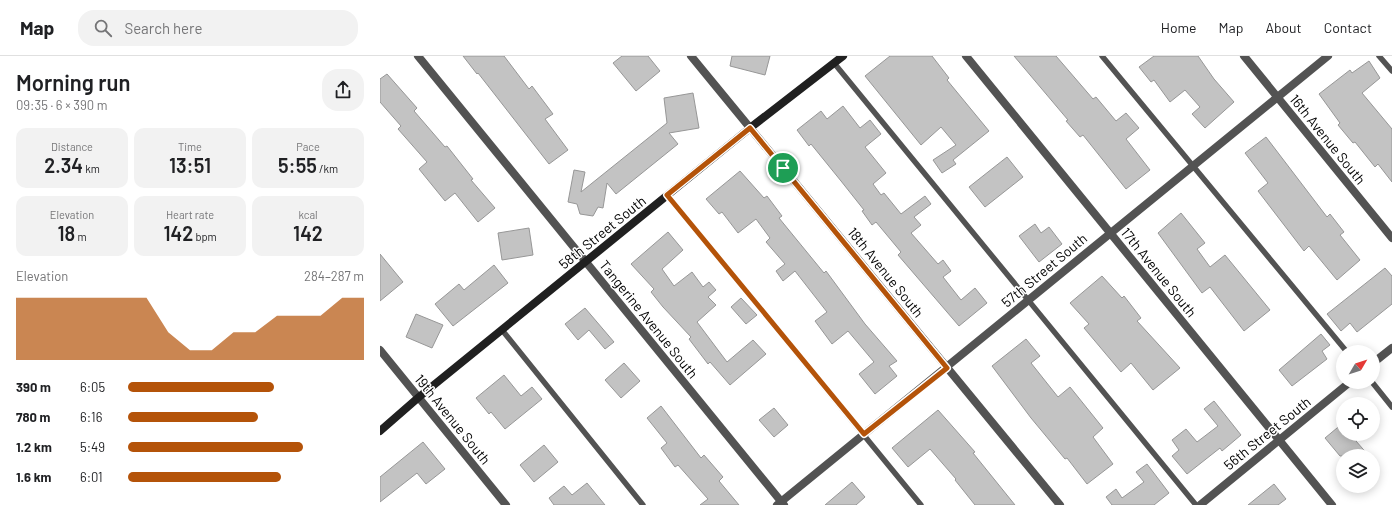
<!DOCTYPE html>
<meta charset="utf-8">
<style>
:root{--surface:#fff;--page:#f2f2f2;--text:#202124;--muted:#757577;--line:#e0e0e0;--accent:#b45309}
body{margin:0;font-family:Barlow,sans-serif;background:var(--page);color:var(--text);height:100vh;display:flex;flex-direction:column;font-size:15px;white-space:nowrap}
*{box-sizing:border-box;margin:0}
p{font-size:13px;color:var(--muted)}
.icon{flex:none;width:22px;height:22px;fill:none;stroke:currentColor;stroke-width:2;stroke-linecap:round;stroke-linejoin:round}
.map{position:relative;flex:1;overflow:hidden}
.side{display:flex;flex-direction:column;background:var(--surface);width:380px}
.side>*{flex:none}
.needle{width:26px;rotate:51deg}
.fabs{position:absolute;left:956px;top:289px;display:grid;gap:8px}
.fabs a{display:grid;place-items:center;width:44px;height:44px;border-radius:50%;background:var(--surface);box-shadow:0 2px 10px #0003;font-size:20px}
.pin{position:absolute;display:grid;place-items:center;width:34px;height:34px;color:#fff;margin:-17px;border:2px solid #fff;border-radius:50%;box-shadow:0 1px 4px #0007}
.round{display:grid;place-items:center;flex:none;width:42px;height:42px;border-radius:16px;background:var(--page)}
.summary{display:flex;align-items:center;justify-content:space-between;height:68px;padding:0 16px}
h1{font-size:22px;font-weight:600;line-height:30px}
.stats{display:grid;grid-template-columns:repeat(3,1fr);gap:6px;height:68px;padding:4px 16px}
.stats div{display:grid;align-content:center;border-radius:10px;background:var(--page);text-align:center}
.stats b{font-size:20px;font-weight:600}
.stats small{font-size:11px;font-weight:400}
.stats p{font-size:11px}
.chart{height:112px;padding:8px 16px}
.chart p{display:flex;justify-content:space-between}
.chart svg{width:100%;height:72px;margin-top:4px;fill:var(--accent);opacity:.7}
ul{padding:0 16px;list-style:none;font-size:13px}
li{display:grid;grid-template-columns:64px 48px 1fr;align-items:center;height:30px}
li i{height:10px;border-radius:5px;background:var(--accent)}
header{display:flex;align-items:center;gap:24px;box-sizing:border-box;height:56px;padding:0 20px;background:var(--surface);border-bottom:1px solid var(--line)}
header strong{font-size:19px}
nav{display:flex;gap:22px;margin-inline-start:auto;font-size:14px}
.search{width:280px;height:36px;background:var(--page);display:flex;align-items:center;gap:10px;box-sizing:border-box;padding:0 14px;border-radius:16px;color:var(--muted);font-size:15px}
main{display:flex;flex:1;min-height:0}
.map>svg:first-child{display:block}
</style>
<header>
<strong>Map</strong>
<div class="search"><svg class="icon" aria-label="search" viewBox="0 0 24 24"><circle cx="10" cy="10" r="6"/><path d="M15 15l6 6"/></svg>Search here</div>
<nav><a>Home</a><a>Map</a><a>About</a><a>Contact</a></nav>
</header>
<main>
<section class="side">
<div class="summary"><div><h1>Morning run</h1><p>09:35 · 6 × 390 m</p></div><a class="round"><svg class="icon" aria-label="share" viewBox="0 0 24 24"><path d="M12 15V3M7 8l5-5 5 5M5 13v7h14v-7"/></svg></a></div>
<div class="stats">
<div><p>Distance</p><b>2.34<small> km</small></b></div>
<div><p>Time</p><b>13:51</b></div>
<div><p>Pace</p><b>5:55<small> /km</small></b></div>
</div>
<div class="stats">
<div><p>Elevation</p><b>18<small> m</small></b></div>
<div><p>Heart rate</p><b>142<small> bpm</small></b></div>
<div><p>kcal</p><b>142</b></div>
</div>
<div class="chart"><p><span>Elevation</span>284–287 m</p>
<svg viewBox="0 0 160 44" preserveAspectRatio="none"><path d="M0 44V6L10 6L20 6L30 6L40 6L50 6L60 6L70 27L80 38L90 38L100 27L110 27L120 17L130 17L140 17L150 6L160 6V44z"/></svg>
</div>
<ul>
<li><b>390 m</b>6:05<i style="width:62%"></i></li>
<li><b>780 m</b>6:16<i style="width:55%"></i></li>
<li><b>1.2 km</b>5:49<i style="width:74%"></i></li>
<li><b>1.6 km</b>6:01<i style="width:65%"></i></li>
</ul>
</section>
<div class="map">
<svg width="1012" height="449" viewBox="0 0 1012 449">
<rect width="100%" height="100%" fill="#fff"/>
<!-- building -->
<g fill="#c3c3c3" stroke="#979797">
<path d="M83,0H124L149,33L152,30L173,58L165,63L188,94L169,108L98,17L97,18Z"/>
<path d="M242,0H268L280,15L256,35L233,7Z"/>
<path d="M352,0H390L385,19L350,10Z"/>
<path d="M510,0H552L569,22L567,24L609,75L573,104L576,108L562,117L553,104L576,89L561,71L541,89L485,20Z"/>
<path d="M634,0H676L713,43L716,41L736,65L746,57L759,72L746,83L770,114L746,133L703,79L700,81L686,65L688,64Z"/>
<path d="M774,0H818L834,23L854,46L825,72L812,58L820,51L805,34L790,46L774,24L771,26L759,11Z"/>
<path d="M989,5L1000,22L982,37L1012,73V126L998,108L995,111L975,86L973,87L958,69L960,67L939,38L970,14L972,17Z"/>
<path d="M7,18L37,52L34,55L65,91L67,90L93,123L91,124L115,152L98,166L75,137L65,145L39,113L47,106L18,73L21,70L0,46V23Z"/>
<path d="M313,37L319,72L289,77L298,88L236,138L227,127L223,152L218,151L213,160L200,158L197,148L188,146L194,114L205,116L201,136L287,67L284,42Z"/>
<path d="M463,50L480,72L490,64L501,78L485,91L506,117L493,128L501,139L504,137L521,158L545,140L551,148L534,161L541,169L531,177L558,208L563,204L571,215L563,221L581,244L595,232L607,247L579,270L518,199L521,196L496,166L492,169L482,155L484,154L461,125L431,88L429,90L417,74L441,55L447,63Z"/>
<path d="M886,81L947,161L950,158L964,176L960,179L980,204L957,224L929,190L924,195L878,135L888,127L865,97Z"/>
<path d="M627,101L643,121L605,151L589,131Z"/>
<path d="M360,115L384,142L387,140L402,160L399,162L444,217L446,215L485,268L517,305L509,310L517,320L495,338L479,318L494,306L468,275L452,288L435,265L447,256L415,215L403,225L396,215L405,208L386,186L390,182L376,163L358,177L342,156L339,158L326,143Z"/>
<path d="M801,157L825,187L817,193L830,211L845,199L890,254L864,275L830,231L822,237L778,177Z"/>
<path d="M655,168L661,177L669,171L682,188L659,206L639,180Z"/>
<path d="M149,172L153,199L122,204L118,177Z"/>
<path d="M288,176L303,194L282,213L294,230L312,216L323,231L329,226L336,234L328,241L336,249L317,266L347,306L373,284L386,298L350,329L330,306L328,308L309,283L311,281L283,251L271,236L274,233L251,208Z"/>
<path d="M0,198L23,226L0,245Z"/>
<path d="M114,209L128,227L73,270L55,248L79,228L84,234Z"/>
<path d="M1005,212L1012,220V248L977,276L970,267L961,275L947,258Z"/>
<path d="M722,220L742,242L744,240L761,262L757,265L800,312L773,334L751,307L741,316L704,272L709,268L690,247Z"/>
<path d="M361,242L377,259L366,268L351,251Z"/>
<path d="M205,252L234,286L225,293L209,274L198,284L185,268Z"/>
<path d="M36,258L63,269L52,292L26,281Z"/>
<path d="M941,278L950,289L942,295L947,303L912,330L899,314Z"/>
<path d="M646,283L660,300L651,307L678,341L690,331L723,372L713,381L733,408L707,428L687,402L685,403L651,362L612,310Z"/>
<path d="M244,307L260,325L241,342L225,324Z"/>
<path d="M124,319L141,340L152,331L162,343L125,373L111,356L109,358L96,342Z"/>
<path d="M834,345L861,379L842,395L840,392L807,418L792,400L799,394L792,384L806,373L817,386L838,370L824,353Z"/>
<path d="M281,350L321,402L324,399L343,421L339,425L359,449H320L328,443L298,409L295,411L281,392L287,387L267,362Z"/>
<path d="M394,352L408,369L394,381L379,364Z"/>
<path d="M558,354L595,396L593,397L635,449H595L575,424L576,423L550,393L528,411L512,392Z"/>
<path d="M963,367V378H985L976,385L989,400H960L945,382Z"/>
<path d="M43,386L65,413L46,428L37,417L0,446V421Z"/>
<path d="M164,389L178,406L154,426L140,409Z"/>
<path d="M767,408L789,437L774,449H732L726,441L736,433L742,442L764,426L756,416Z"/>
<path d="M472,426L485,441L476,449H445Z"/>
<path d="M207,427L225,449H174L169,442L184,430L192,439Z"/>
<path d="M894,428L906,443L898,449H868Z"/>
</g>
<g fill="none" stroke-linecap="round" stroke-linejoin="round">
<!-- lane -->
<g stroke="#535353" stroke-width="5.5">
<path d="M722,0L967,296"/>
<path d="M999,0L1012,15"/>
<path d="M454,7L816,449"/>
<path d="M287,139L541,449"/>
<path d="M122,274L263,449"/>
<path d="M992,326L1012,351"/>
</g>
<!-- street -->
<g stroke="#535353" stroke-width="8">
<path d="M38,0L404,449"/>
<path d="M311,0L680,449"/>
<path d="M586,0L952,449"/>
<path d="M864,0L1012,182"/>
<path d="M0,294L126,449"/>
<path d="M993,307L1012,292"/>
<path d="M397,449L948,0"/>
<path d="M820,449L970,326"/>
</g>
<!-- secondary -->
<path stroke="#202020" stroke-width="8" d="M0,375L39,341L370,72L463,0"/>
</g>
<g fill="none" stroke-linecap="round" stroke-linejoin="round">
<!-- route casing -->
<g stroke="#fff" stroke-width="8">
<path id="route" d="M370,72L567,312L484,378L287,139Z"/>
</g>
<!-- route -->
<use href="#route" stroke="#b45309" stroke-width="5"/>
</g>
<g text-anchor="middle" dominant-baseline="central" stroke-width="3" stroke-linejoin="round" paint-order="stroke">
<!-- street labels -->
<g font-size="14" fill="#000" stroke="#fff">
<text transform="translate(948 83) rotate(51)">16th Avenue South</text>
<text transform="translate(222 176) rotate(-39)">58th Street South</text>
<text transform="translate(664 214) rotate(-40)">57th Street South</text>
<text transform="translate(506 216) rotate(51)">18th Avenue South</text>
<text transform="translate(779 216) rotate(51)">17th Avenue South</text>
<text transform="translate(269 263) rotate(51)">Tangerine Avenue South</text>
<text transform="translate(73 363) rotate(51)">19th Avenue South</text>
<text transform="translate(887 377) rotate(-39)">56th Street South</text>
</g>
</g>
</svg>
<div class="fabs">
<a><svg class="needle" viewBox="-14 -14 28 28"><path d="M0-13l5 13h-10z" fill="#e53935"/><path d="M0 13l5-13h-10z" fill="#757577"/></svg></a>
<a><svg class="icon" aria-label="locate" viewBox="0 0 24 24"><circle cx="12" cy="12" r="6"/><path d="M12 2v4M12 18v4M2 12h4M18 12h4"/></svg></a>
<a><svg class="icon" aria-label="layers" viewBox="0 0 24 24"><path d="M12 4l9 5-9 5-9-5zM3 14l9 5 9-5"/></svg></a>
</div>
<div class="pin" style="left:403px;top:112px;background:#1e9e55"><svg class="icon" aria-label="arrive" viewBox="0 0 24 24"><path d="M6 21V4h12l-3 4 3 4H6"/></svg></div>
</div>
</main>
